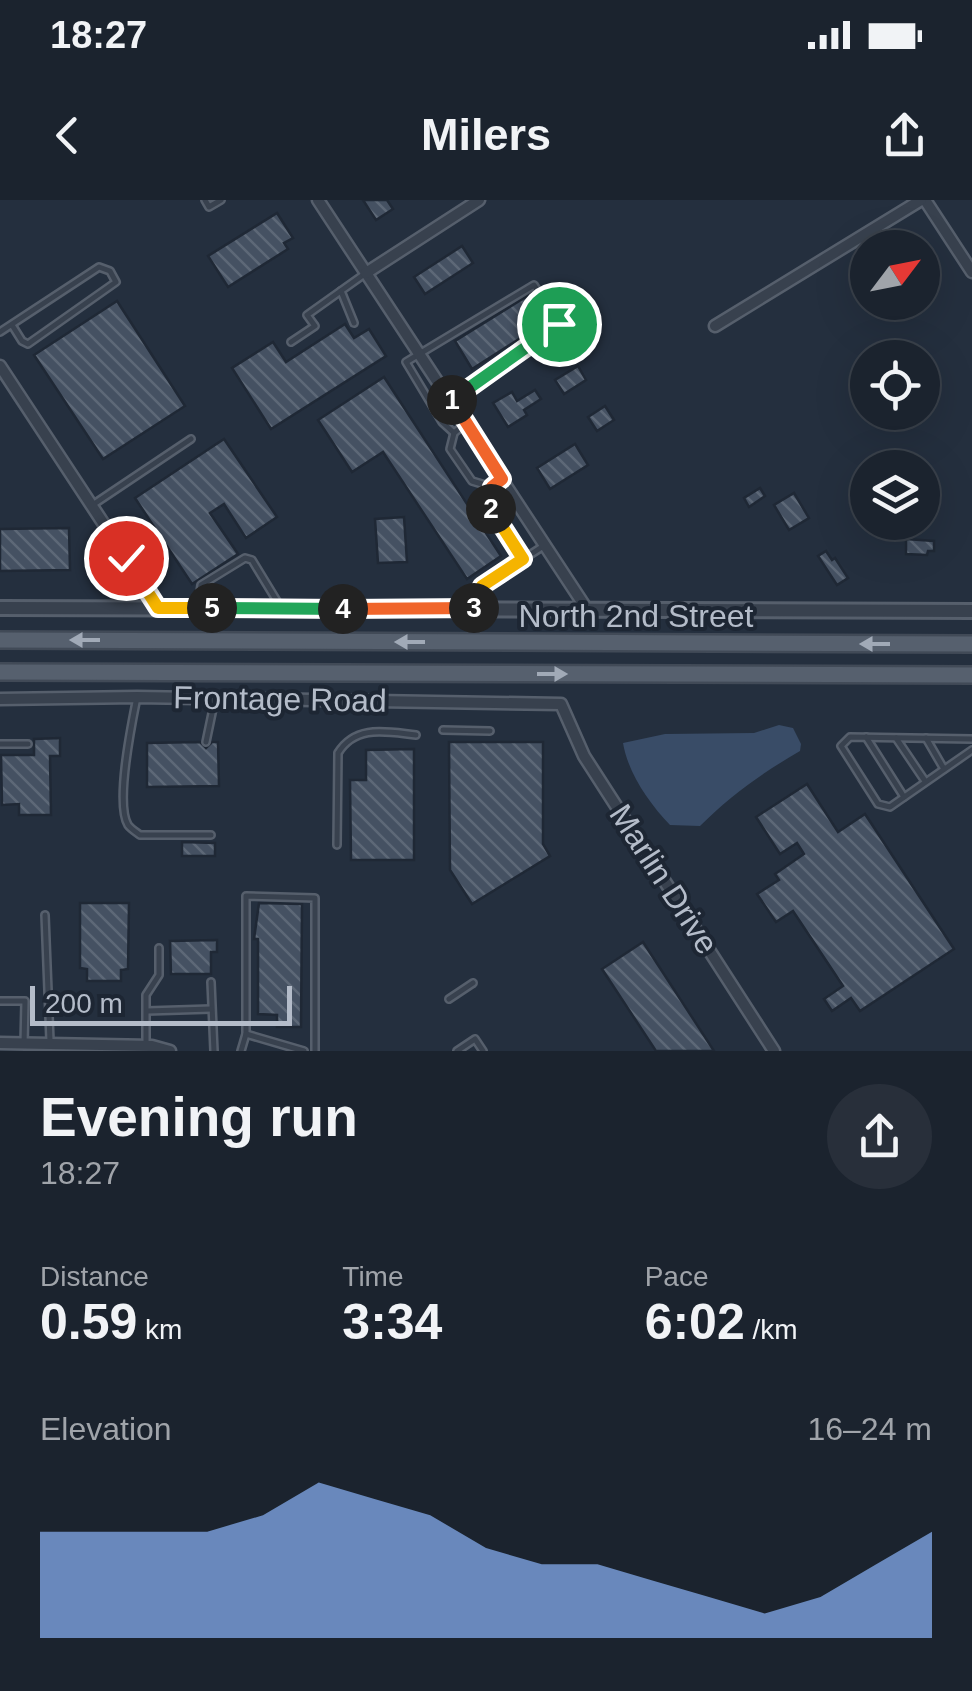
<!DOCTYPE html>
<meta charset="utf-8">
<style>
:root{--surface:#1b232e;--page:#282f3a;--text:#f1f3f6;--muted:#a0a4aa;--line:#39404a;--accent:#8ab4f8}
body{margin:0;font-family:Arial,sans-serif;background:var(--page);color:var(--text);height:100vh;display:flex;flex-direction:column;font-size:38px;white-space:nowrap}
*{box-sizing:border-box;margin:0}
p{font-size:32px;color:var(--muted)}
.icon{flex:none;width:55px;height:55px;fill:none;stroke:currentColor;stroke-width:2;stroke-linecap:round;stroke-linejoin:round}
.map{position:relative;height:851px;overflow:hidden}
.sheet{display:flex;flex-direction:column;background:var(--surface);flex:1}
.sheet>*{flex:none}
.needle{width:65px;rotate:58deg}
.tools{position:absolute;left:850px;top:30px;display:grid;gap:20px}
.tools a{display:grid;place-items:center;width:90px;height:90px;border-radius:50%;background:var(--surface);box-shadow:0 10px 40px #0002,0 0 0 2px var(--line);font-size:50px}
.scale{position:absolute;left:30px;bottom:25px;width:262px;box-sizing:border-box;padding-left:10px;border:5px solid #b4bcc9;border-top:0;font-size:28px;line-height:35px;white-space:nowrap;color:#b4bcc9;-webkit-text-stroke:8px #1d2633;paint-order:stroke}
.pin{position:absolute;display:grid;place-items:center;width:85px;height:85px;color:#fff;margin:-42px;border:5px solid #fff;border-radius:50%;box-shadow:0 2px 10px #0007}
.km{position:absolute;width:50px;height:50px;margin:-25px;border-radius:50%;background:#222;color:#fff;font-size:28px;line-height:50px;text-align:center}
.round{display:grid;place-items:center;flex:none;width:105px;height:105px;border-radius:52px;background:var(--page)}
.headline{display:flex;align-items:center;justify-content:space-between;height:170px;padding:0 40px}
h1{font-size:55px;font-weight:600;line-height:75px}
.figures{display:grid;grid-template-columns:repeat(3,1fr);gap:15px;height:170px;padding:10px 40px}
.figures div{display:grid;align-content:center}
.figures b{font-size:50px;font-weight:600}
.figures small{font-size:28px;font-weight:400}
.figures p{font-size:28px}
.chart{height:280px;padding:20px 40px}
.chart p{display:flex;justify-content:space-between}
.chart svg{width:100%;height:180px;margin-top:10px;fill:var(--accent);opacity:.7}
.status{display:flex;justify-content:space-between;align-items:center;height:70px;padding:0 50px;background:var(--surface);direction:ltr}
.status svg{height:28px;fill:currentColor}
header{display:flex;justify-content:space-between;align-items:center;height:130px;padding:0 40px;background:var(--surface);font-size:45px;font-weight:600}
.map>svg:first-child{display:block}
</style>
<div class="status"><b>18:27</b><svg viewBox="0 0 49 12"><path d="M0 12V9h3v3zM5 12V6h3v6zM10 12V3h3v9zM15 12V0h3v12zM26 1h20v11H26zM47 4h2v5h-2z"/></svg></div>
<header><svg class="icon" aria-label="back" viewBox="0 0 24 24"><path d="M15 5l-7 7 7 7"/></svg>Milers<svg class="icon" aria-label="share" viewBox="0 0 24 24"><path d="M12 15V3M7 8l5-5 5 5M5 13v7h14v-7"/></svg></header>
<div class="map">
<svg width="972" height="851" viewBox="0 0 972 851">
<defs>
<pattern id="building-back-hatch" width="6" height="6" patternUnits="userSpaceOnUse" patternTransform="scale(2.5)"><rect width="6" height="6" fill="#455162"/><path d="M-1 5l2 2M0 0l6 6M5-1l2 2" fill="none" stroke="#5d6877"/></pattern>
</defs>
<rect width="100%" height="100%" fill="#242f3e"/>
<!-- water -->
<path fill="#394c67" d="M779,525L793,528L801,544L800,551C761,574 733,593 700,626L670,625C649,603 628,573 623,543L665,534L754,533Z"/>
<!-- building -->
<g fill="url(#building-back-hatch)" stroke="#1f2835" stroke-width="2.5">
<path d="M363,0H387L393,9L376,20Z"/>
<path d="M277,13L293,38L284,43L288,49L228,87L208,56Z"/>
<path d="M462,46L473,63L425,94L414,77Z"/>
<path d="M532,93L549,120L472,169L455,141Z"/>
<path d="M117,101L185,206L103,259L34,155Z"/>
<path d="M345,124L354,138L369,129L386,156L271,229L232,168L273,142L286,162Z"/>
<path d="M578,166L586,180L564,194L555,180Z"/>
<path d="M384,177L501,356L467,379L383,252L352,272L318,220Z"/>
<path d="M535,190L541,199L524,210L527,215L508,227L493,203L512,192L517,201Z"/>
<path d="M605,206L614,220L597,231L588,217Z"/>
<path d="M224,239L277,317L246,338L224,304L210,313L238,354L192,384L135,298Z"/>
<path d="M575,244L588,265L550,289L537,268Z"/>
<path d="M760,288L765,296L749,307L744,298Z"/>
<path d="M794,293L809,318L789,330L774,305Z"/>
<path d="M404,317L407,362L378,363L375,319Z"/>
<path d="M69,328L70,370L0,371V329Z"/>
<path d="M906,339L934,341V351H928L927,355L906,354Z"/>
<path d="M826,351L832,360L835,358L848,378L837,385L818,356Z"/>
<path d="M60,538V556H50L51,615H19V604L2,605L1,555H34V539Z"/>
<path d="M200,542L206,548L212,542H218L219,586L147,587V543Z"/>
<path d="M449,542H543V644L550,656L472,704L450,670Z"/>
<path d="M414,549V660H351L350,580H366V550Z"/>
<path d="M807,584L838,632L865,614L954,749L860,811L851,798L832,811L824,799L843,786L793,711L776,722L757,694L779,680L775,674L804,654L797,643L780,654L756,617Z"/>
<path d="M182,642L215,643V656H182Z"/>
<path d="M80,703H129L128,769L121,770V781H87V769L80,768Z"/>
<path d="M259,703L302,704L301,827H277V815L258,814V739H254Z"/>
<path d="M217,740V752H211V774H171L170,741Z"/>
<path d="M643,742L714,851H656L602,769Z"/>
</g>
<g fill="none" stroke-linecap="round" stroke-linejoin="round">
<!-- service casing -->
<g stroke="#565f6c" stroke-width="10">
<g id="service">
<path d="M205,0L209,7L221,0"/>
<path d="M341,91L354,123"/>
<path d="M0,132L99,67L110,71L116,82L28,144L22,141L12,125"/>
<path d="M291,142L315,126L307,115L366,73"/>
<path d="M452,200L559,124L534,85L406,162L442,222L454,233"/>
<path d="M465,224L454,233L450,249L472,281L492,287"/>
<path d="M502,279L492,287L487,302L523,359"/>
<path d="M94,304L191,239"/>
<path d="M198,405L201,385L245,358L252,360L280,406"/>
<path d="M474,407L482,386L545,345"/>
<path d="M137,497C132,522 115,603 128,625C131,629 136,632 140,635H211"/>
<path d="M443,530L490,531"/>
<path d="M866,537L904,597"/>
<path d="M896,538L925,581"/>
<path d="M926,538L944,569"/>
<path d="M972,539L850,537L841,546L878,604L890,607L972,550"/>
<path d="M206,542L215,499"/>
<path d="M0,544H28"/>
<path d="M337,645L338,553C356,524 387,532 416,535"/>
<path d="M45,715L50,841"/>
<path d="M211,782L214,851"/>
<path d="M449,799L473,783"/>
<path d="M0,801H25L24,844"/>
<path d="M147,811L211,809"/>
<path d="M246,834V696L315,698V851"/>
<path d="M146,843V795L159,775V748"/>
<path d="M241,851L246,834L304,851"/>
<path d="M457,851L475,839L483,851"/>
</g>
</g>
<!-- minor casing -->
<g stroke="#565f6c" stroke-width="15">
<g id="minor">
<path d="M318,0L588,411"/>
<path d="M925,0L972,72"/>
<path d="M366,73L479,0"/>
<path d="M715,126L921,0"/>
<path d="M0,166L159,408"/>
<path d="M0,499L137,497L561,504L584,556L774,851"/>
<path d="M0,843L152,846L170,851"/>
</g>
</g>
<!-- tertiary casing -->
<g stroke="#565f6c" stroke-width="18">
<path id="tertiary" d="M0,408L972,411"/>
</g>
<!-- primary casing -->
<g stroke="#414a57" stroke-width="20">
<g id="primary">
<path d="M0,440L972,444"/>
<path d="M0,472L972,475"/>
</g>
</g>
<!-- service -->
<use href="#service" stroke="#38414e" stroke-width="5"/>
<!-- minor -->
<use href="#minor" stroke="#38414e" stroke-width="10"/>
<!-- tertiary -->
<use href="#tertiary" stroke="#38414e" stroke-width="12"/>
<!-- primary -->
<use href="#primary" stroke="#56606e" stroke-width="15"/>
</g>
<!-- one-way arrows -->
<defs><path id="oneway-solid" d="M-6-.8H1V-3.2L6.5 0L1 3.2V.8H-6Z" transform="scale(2.5)"/></defs>
<g fill="#a1aab7">
<use href="#oneway-solid" transform="translate(85 440) rotate(-180)"/>
<use href="#oneway-solid" transform="translate(410 442) rotate(-180)"/>
<use href="#oneway-solid" transform="translate(875 444) rotate(-180)"/>
<use href="#oneway-solid" transform="translate(552 474)"/>
</g>
<g fill="none" stroke-linecap="round" stroke-linejoin="round">
<!-- split-1 casing -->
<g stroke="#fff" stroke-width="20">
<path id="split-1" d="M452,200L559,124"/>
</g>
<!-- split-2 casing -->
<g stroke="#fff" stroke-width="20">
<path id="split-2" d="M452,200L502,279L492,287L487,302L491,309"/>
</g>
<!-- split-3 casing -->
<g stroke="#fff" stroke-width="20">
<path id="split-3" d="M474,408L482,386L523,359L491,309"/>
</g>
<!-- split-4 casing -->
<g stroke="#fff" stroke-width="20">
<path id="split-4" d="M343,409L474,408"/>
</g>
<!-- split-5 casing -->
<g stroke="#fff" stroke-width="20">
<path id="split-5" d="M212,408L343,409"/>
</g>
<!-- split-6 casing -->
<g stroke="#fff" stroke-width="20">
<path id="split-6" d="M126,358L158,408H212"/>
</g>
<!-- split-1 -->
<use href="#split-1" stroke="#22a559" stroke-width="12"/>
<!-- split-2 -->
<use href="#split-2" stroke="#f0652b" stroke-width="12"/>
<!-- split-3 -->
<use href="#split-3" stroke="#f5b400" stroke-width="12"/>
<!-- split-4 -->
<use href="#split-4" stroke="#f0652b" stroke-width="12"/>
<!-- split-5 -->
<use href="#split-5" stroke="#22a559" stroke-width="12"/>
<!-- split-6 -->
<use href="#split-6" stroke="#f5b400" stroke-width="12"/>
</g>
<g text-anchor="middle" dominant-baseline="central" stroke-width="8" stroke-linejoin="round" paint-order="stroke">
<!-- street labels -->
<g font-size="32" fill="#b4bcc9" stroke="#1d2633">
<text x="636" y="416">North 2nd Street</text>
<text transform="translate(280 499) rotate(1)">Frontage Road</text>
<text transform="translate(664 679) rotate(57)">Marlin Drive</text>
</g>
</g>
</svg>
<div class="tools">
<a><svg class="needle" viewBox="-14 -14 28 28"><path d="M0-13l5 13h-10z" fill="#e53935"/><path d="M0 13l5-13h-10z" fill="#a0a4aa"/></svg></a>
<a><svg class="icon" aria-label="locate" viewBox="0 0 24 24"><circle cx="12" cy="12" r="6"/><path d="M12 2v4M12 18v4M2 12h4M18 12h4"/></svg></a>
<a><svg class="icon" aria-label="layers" viewBox="0 0 24 24"><path d="M12 4l9 5-9 5-9-5zM3 14l9 5 9-5"/></svg></a>
</div>
<div class="scale">200 m</div>
<div class="pin" style="left:559px;top:124px;background:#1e9e55"><svg class="icon" aria-label="arrive" viewBox="0 0 24 24"><path d="M6 21V4h12l-3 4 3 4H6"/></svg></div>
<div class="pin" style="left:126px;top:358px;background:#d93025"><svg class="icon" aria-label="check" viewBox="0 0 24 24"><path d="M5 12l5 5 9-10"/></svg></div>
<b class="km" style="left:452px;top:200px">1</b>
<b class="km" style="left:491px;top:309px">2</b>
<b class="km" style="left:474px;top:408px">3</b>
<b class="km" style="left:343px;top:409px">4</b>
<b class="km" style="left:212px;top:408px">5</b>
</div>
<section class="sheet">
<div class="headline"><div><h1>Evening run</h1><p>18:27</p></div><a class="round"><svg class="icon" aria-label="share" viewBox="0 0 24 24"><path d="M12 15V3M7 8l5-5 5 5M5 13v7h14v-7"/></svg></a></div>
<div class="figures">
<div><p>Distance</p><b>0.59<small> km</small></b></div>
<div><p>Time</p><b>3:34</b></div>
<div><p>Pace</p><b>6:02<small> /km</small></b></div>
</div>
<div class="chart"><p><span>Elevation</span>16–24 m</p>
<svg viewBox="0 0 160 44" preserveAspectRatio="none"><path d="M0 44V18L10 18L20 18L30 18L40 14L50 6L60 10L70 14L80 22L90 26L100 26L110 30L120 34L130 38L140 34L150 26L160 18V44z"/></svg>
</div>
</section>
